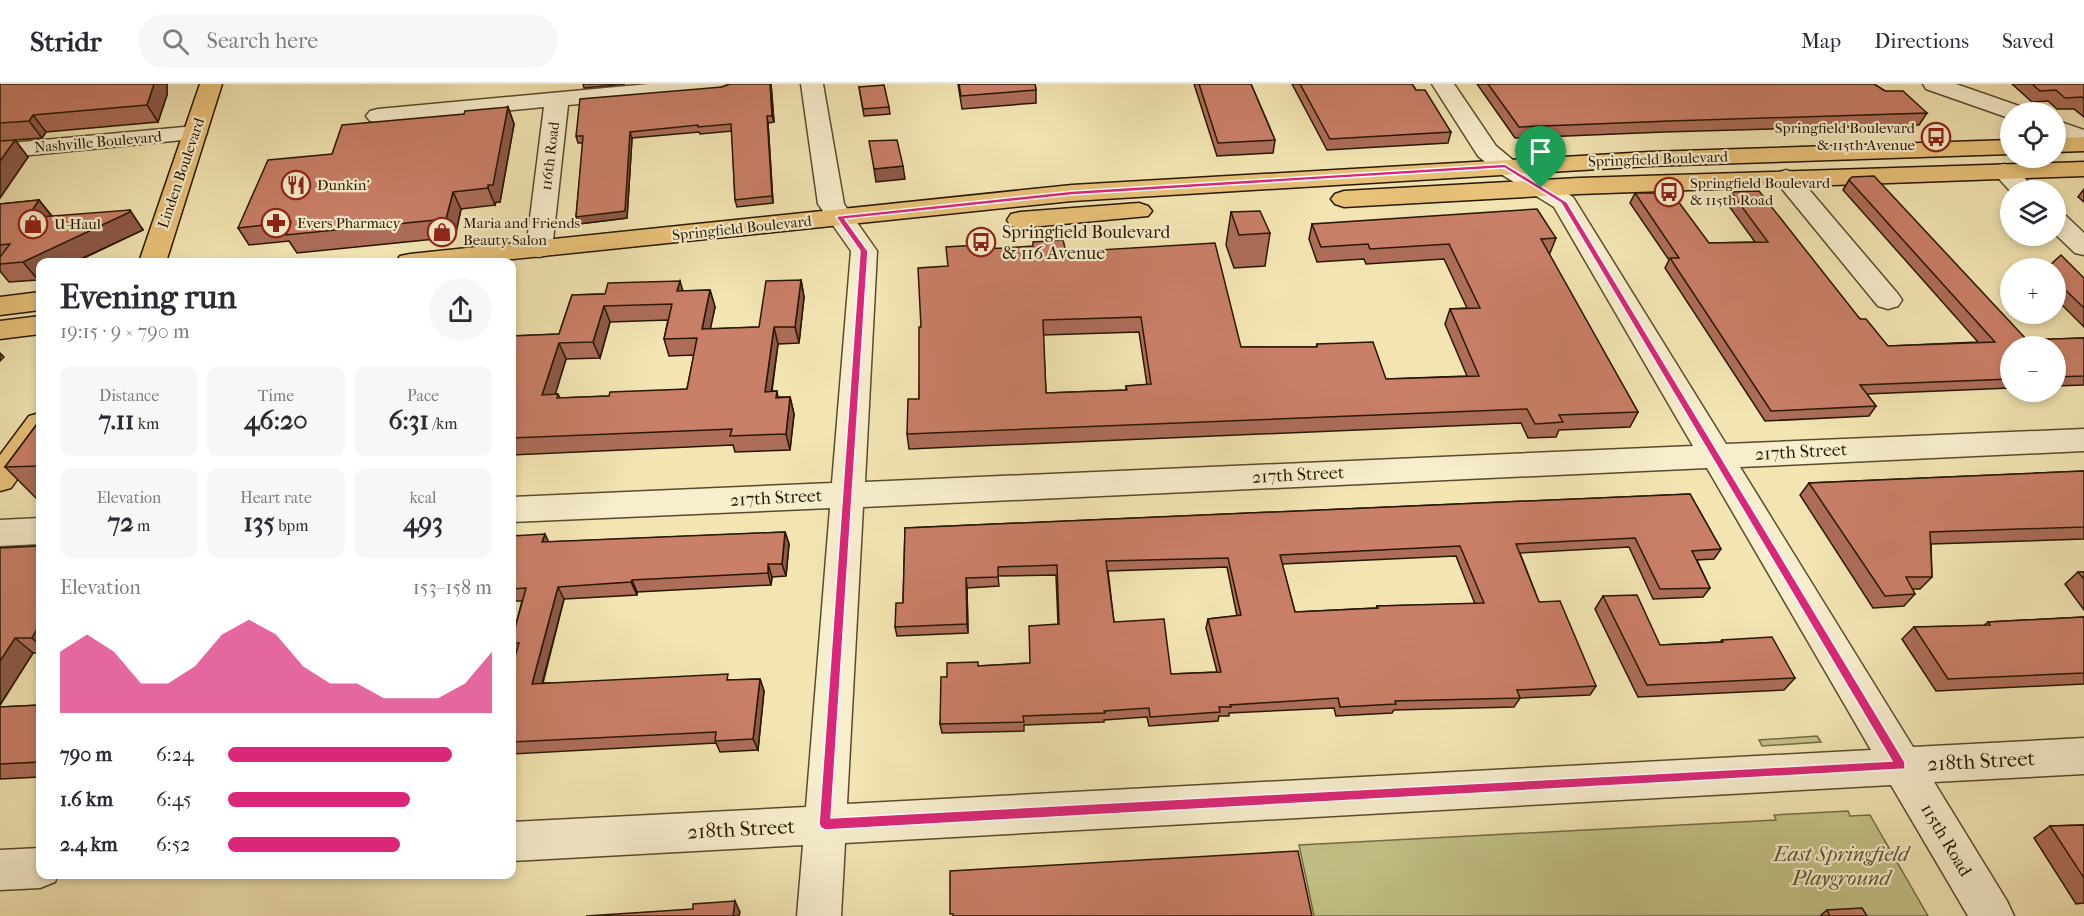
<!DOCTYPE html>
<meta charset="utf-8">
<style>
:root{--surface:#fff;--page:#f7f7f7;--text:#2b2b33;--muted:#7c7c81;--line:#e1e1e2;--accent:#db2777}
body{margin:0;font-family:"IM FELL French Canon",serif;background:var(--page);color:var(--text);height:100vh;display:flex;flex-direction:column;font-size:22px;white-space:nowrap}
*{box-sizing:border-box;margin:0}
p{font-size:20px;color:var(--muted)}
.icon{flex:none;width:33px;height:33px;fill:none;stroke:currentColor;stroke-width:2;stroke-linecap:round;stroke-linejoin:round}
.map{position:relative;flex:1;overflow:hidden}
.side{position:absolute;left:36px;top:174px;width:480px;height:621px;display:flex;flex-direction:column;background:var(--surface);border-radius:12px;box-shadow:0 3px 9px #0003}
.side>*{flex:none}
.fabs{position:absolute;left:2000px;top:18px;display:grid;gap:12px}
.fabs a{display:grid;place-items:center;width:66px;height:66px;border-radius:50%;background:var(--surface);box-shadow:0 3px 9px #0003;font-size:30px}
.pin{position:absolute;display:grid;place-items:center;width:51px;height:51px;color:#fff;margin:-62px -26px;border-radius:50% 50% 50% 0;rotate:-45deg;box-shadow:0 0 6px #0007}
.pin .icon{rotate:45deg}
.round{display:grid;place-items:center;flex:none;width:63px;height:63px;border-radius:32px;background:var(--page)}
.overview{display:flex;align-items:center;justify-content:space-between;height:102px;padding:0 24px}
h1{font-size:33px;font-weight:700;line-height:45px}
.figures{display:grid;grid-template-columns:repeat(3,1fr);gap:9px;height:102px;padding:6px 24px}
.figures div{display:grid;align-content:center;border-radius:12px;background:var(--page);text-align:center}
.figures b{font-size:26px;font-weight:700}
.figures small{font-size:16px;font-weight:400}
.figures p{font-size:16px}
.chart{height:168px;padding:12px 24px}
.chart p{display:flex;justify-content:space-between}
.chart svg{width:100%;height:108px;margin-top:6px;fill:var(--accent);opacity:.7}
ul{padding:0 24px;list-style:none;font-size:20px}
li{display:grid;grid-template-columns:96px 72px 1fr;align-items:center;height:45px}
li i{height:15px;border-radius:8px;background:var(--accent)}
header{display:flex;align-items:center;gap:36px;box-sizing:border-box;height:84px;padding:0 30px;background:var(--surface);border-bottom:2px solid var(--line)}
header strong{font-size:28px}
nav{display:flex;gap:33px;margin-inline-start:auto;font-size:21px}
.search{width:420px;height:54px;background:var(--page);display:flex;align-items:center;gap:15px;box-sizing:border-box;padding:0 21px;border-radius:33px;color:var(--muted);font-size:22px}
.map>svg:first-child{display:block}
</style>
<header>
<strong>Stridr</strong>
<div class="search"><svg class="icon" aria-label="search" viewBox="0 0 24 24"><circle cx="10" cy="10" r="6"/><path d="M15 15l6 6"/></svg>Search here</div>
<nav><a>Map</a><a>Directions</a><a>Saved</a></nav>
</header>
<div class="map">
<svg width="2084" height="832" viewBox="0 0 2084 832">
<rect width="100%" height="100%" fill="#f2e5b2"/>
<filter id="stains"><feTurbulence type="fractalNoise" baseFrequency=".00333" numOctaves="4"/><feColorMatrix values="0 0 0 0 .2 0 0 0 0 .09 0 0 0 0 .02 0 0 0 .5 -.17"/></filter>
<radialGradient id="worn" r=".72"><stop offset=".6" stop-color="#630" stop-opacity="0"/><stop offset="1" stop-color="#630" stop-opacity=".3"/></radialGradient>
<!-- green -->
<g fill="#c2c287" stroke="#756c44" stroke-width="1.5">
<path d="M1817,652L1821,658L1762,662L1759,656Z"/>
<path d="M1848,727L1850,732L1870,731L1928,832H1314L1299,761L1776,736L1774,731Z"/>
</g>
<g fill="none" stroke-linecap="round" stroke-linejoin="round">
<!-- minor casing -->
<g stroke="#5a4a2c" stroke-width="3">
<g id="minor">
<path d="M649,0H734L731,5L723,7L568,21L552,165L548,171L539,173L530,171L526,165L544,23L378,39L370,37L366,32L370,27L378,25Z"/>
<path d="M801,0H823L844,120L877,167L865,398L1693,362L1554,123L1496,87L1478,72L1432,0H1454L1496,62L1514,77L1573,113L1726,360L2084,345V367L1740,383L1913,663L2084,654V690L1934,698L2007,817L2014,832H1968L1891,701L845,759L841,832H797L803,761L512,777V738L806,723L830,424L512,438V413L832,399L851,167L818,120ZM1707,384L1871,666L847,720L863,423Z"/>
<path d="M1923,0H1956L2022,23L2026,28H2010V34L2006,33L1926,5Z"/>
<path d="M2055,36L2084,46V61L2055,51Z"/>
<path d="M195,42L203,44L207,49L203,54L0,74V60Z"/>
<path d="M2004,80L2013,82L2036,106L2010,107L1992,87L1995,82Z"/>
<path d="M1786,86L1795,89L1898,210L1902,216L1898,222L1888,225L1878,222L1773,94L1777,89Z"/>
<path d="M2055,128L2064,130L2084,149V171L2075,169L2055,150Z"/>
<path d="M40,434V460L0,462V436Z"/>
<path d="M40,764V790H58L55,798L40,804L0,806V766Z"/>
</g>
</g>
<!-- major casing -->
<g stroke="#281700" stroke-width="3">
<g id="major">
<path d="M200,0H222L166,178H139Z"/>
<path d="M2084,53V67L2055,68V54Z"/>
<path d="M2010,56V70L1649,82L1072,117L485,178H396L400,172L410,170L1072,101L1649,68Z"/>
<path d="M2084,78V92L1579,110L1344,123L1335,120L1331,115L1335,110L1344,107L1579,94Z"/>
<path d="M1139,119L1148,122L1152,127L1148,132L1020,144L1011,142L1007,136L1011,130L1020,128Z"/>
<path d="M40,208V226L0,231V213Z"/>
<path d="M40,232V250L0,255V237Z"/>
<path d="M40,329V363L11,404L0,407V371L29,332Z"/>
</g>
</g>
<!-- minor -->
<use href="#minor" fill="#f7eecd" fill-rule="evenodd"/>
<!-- major -->
<use href="#major" fill="#e9c279" fill-rule="evenodd"/>
</g>
<!-- wall -->
<g fill="#ad6d59" stroke="#281700" stroke-width="1.5" fill-rule="evenodd">
<path d="M0,0H167V11L158,38L46,48L42,54L15,56L28,73L0,114Z"/>
<path d="M583,0H625L584,4Z"/>
<path d="M730,0H771L774,38L768,39L773,119L737,123L735,116L732,47L700,50L699,48L632,54L627,134L579,140L576,133L583,59H578L576,52Z"/>
<path d="M958,0H1035L1036,6V19L962,25Z"/>
<path d="M1194,0H1251L1275,56L1273,69L1217,72Z"/>
<path d="M1292,0H1412L1416,6L1451,48L1448,59L1327,66Z"/>
<path d="M1477,0H1874L1885,7L1927,29L1919,41L1664,48L1515,54Z"/>
<path d="M2012,0H2084V33L2074,25H2057L2048,17L2032,18Z"/>
<path d="M859,3L889,23L890,30L864,32Z"/>
<path d="M508,23L514,40L500,118H496L495,121L461,125L455,153L297,169L289,157L249,161L238,144L332,70Z"/>
<path d="M1849,96L2027,256L2084,254V301L2055,302V262H2010V304L1867,310L1876,322L1869,332L1765,337L1665,184L1669,176L1630,119L1635,109L1709,159L1755,158L1726,118L1731,108L1888,262L1978,258L1843,106Z"/>
<path d="M2084,105V118L2078,113Z"/>
<path d="M39,116L52,132L142,144L143,146L38,196L9,198L0,187V120Z"/>
<path d="M1231,128L1270,149L1265,182L1234,184L1226,161Z"/>
<path d="M1312,140L1556,154L1550,169H1548L1638,328L1630,343L1559,346L1556,353L1528,354L1521,339L909,365L907,350L919,315L921,243L948,182L977,165L1066,168L1241,263H1316L1317,260L1386,295L1467,292L1445,240L1450,225L1467,224L1444,175L1366,180L1364,175L1317,178L1309,155ZM1139,248L1147,301L1126,302V306L1046,309L1043,251Z"/>
<path d="M2055,184L2084,194V243L2055,214Z"/>
<path d="M801,196L804,213L799,259L778,260L772,307H777L778,313H790L794,330L790,366L735,368L733,361L512,371V252L559,250L572,211L710,206L715,223L710,245L759,243ZM668,236L664,255L669,272L694,271L687,305L609,312L560,314L558,310H555L566,275L600,274L610,238Z"/>
<path d="M40,336V415H37L5,383Z"/>
<path d="M2084,387V455L1931,460L1932,493L1920,505H1912L1915,510L1904,522L1873,524L1800,411L1809,399Z"/>
<path d="M1690,410L1721,465L1714,475L1697,476L1710,504L1703,513L1653,515L1629,463L1520,469L1539,518L1596,602L1590,611L1520,614L1514,623L1394,626L1392,629L1336,632L1334,624L1229,629V632H1219L1218,637L1149,642L1147,633L1104,636V638L1024,641V647L942,649L940,640L947,593L978,582L1030,579L1058,540L1056,491L998,492L999,502L967,504L968,549L897,552L895,543L903,519L905,444ZM1456,472L1475,520L1377,522L1376,524L1295,528L1282,480ZM1227,483L1237,532L1208,535L1206,544L1217,588L1171,590L1114,538L1108,487Z"/>
<path d="M785,448L789,460L786,492L772,493L771,501L637,508V511L564,515L543,599L731,596L760,595L764,607L758,666L720,668L716,659L512,670V583L516,569L512,562V555L522,517H512V452L549,458Z"/>
<path d="M40,462V569H33L0,621V464Z"/>
<path d="M2078,488H2084V526L2065,500Z"/>
<path d="M1603,512L1660,561L1720,558L1722,556L1795,594L1784,606L1638,613L1595,525Z"/>
<path d="M2084,533V600L1936,607L1902,555L1914,543L1983,542L1988,538Z"/>
<path d="M40,621V693L0,695V623Z"/>
<path d="M2084,741V819L2076,820L2034,754L2050,742Z"/>
<path d="M1827,826L1867,832H1820Z"/>
</g>
<!-- shaded-wall -->
<g fill="#8d5949" stroke="#281700" stroke-width="1.5">
<path d="M154,0H167V11L158,38L147,21Z"/>
<path d="M770,0H771L774,38L772,32Z"/>
<path d="M508,23L514,40L500,118H496L495,121L488,104Z"/>
<path d="M33,31L46,48L42,54L29,37Z"/>
<path d="M767,32L768,39L773,119L772,112Z"/>
<path d="M630,48L632,54L627,134L579,140L576,133Z"/>
<path d="M15,56L28,73L0,114V77Z"/>
<path d="M903,82L905,95L876,98L874,85Z"/>
<path d="M453,108L461,125L455,153L446,135Z"/>
<path d="M39,116L53,134H27Z"/>
<path d="M130,126L143,146L74,178H40V194L38,196L23,178Z"/>
<path d="M801,196L804,213L799,259L795,243Z"/>
<path d="M680,197L685,214L677,207Z"/>
<path d="M710,206L715,223L707,261L702,245Z"/>
<path d="M604,222L610,238L600,274L593,258Z"/>
<path d="M774,243L778,260L769,324L765,308Z"/>
<path d="M559,259L566,275L550,328L542,311Z"/>
<path d="M0,269L4,273L0,277Z"/>
<path d="M790,313L794,330L790,366L786,350Z"/>
<path d="M785,448L789,460L786,492L782,480Z"/>
<path d="M545,450L551,463L542,458Z"/>
<path d="M768,480L772,493L771,501L768,489Z"/>
<path d="M966,494L967,504L968,549L967,540Z"/>
<path d="M632,496L637,508V511L631,498Z"/>
<path d="M558,503L564,515L539,611L532,600Z"/>
<path d="M40,539V561L32,554Z"/>
<path d="M15,554L33,569L0,621V577Z"/>
<path d="M760,595L764,607L758,666L753,655Z"/>
<path d="M735,817L740,828L739,832H733Z"/>
</g>
<!-- building -->
<g fill="#c97f68" stroke="#281700" stroke-width="1.5" fill-rule="evenodd">
<path d="M0,0H154L147,21L33,31L29,37L0,39Z"/>
<path d="M730,0H770L772,32H767L772,112L735,116L731,40L698,43V41L630,48L625,127L576,133L583,52H576L580,15L722,3Z"/>
<path d="M959,0H1035L1036,6L961,12Z"/>
<path d="M1199,0H1251L1275,56L1218,59Z"/>
<path d="M1300,0H1412L1416,6H1425L1451,48L1330,55Z"/>
<path d="M1488,0H1874L1885,7H1903L1927,29L1670,37L1519,43Z"/>
<path d="M2032,0H2084V15L2082,13L2065,14L2056,6L2040,7Z"/>
<path d="M884,1L889,23L863,25L859,3Z"/>
<path d="M508,23L493,101H488V104L453,108L446,135L286,151L291,138L238,144L268,76L332,70L342,41L464,30L465,27Z"/>
<path d="M15,56L0,77V57Z"/>
<path d="M897,56L903,82L874,85L869,57Z"/>
<path d="M1874,92L2027,256L2084,254V292L2055,293V262H2010V295L1860,301L1876,322L1771,327L1670,174H1679L1635,109H1672L1709,159L1768,158L1731,108L1759,107L1860,235H1866L1888,262L1995,258L1849,96L1852,93Z"/>
<path d="M39,116L27,134L130,126V128L23,178L0,180V173L10,160L0,161V120Z"/>
<path d="M1537,125L1556,154L1541,155L1638,328L1559,331L1563,338L1535,340L1527,325L907,350L908,315H919V243H921L918,184L948,182L946,163L977,161V165L1005,164L1033,162V158L1063,156L1066,168L1215,159L1241,263H1317V260L1373,258L1386,295L1479,292L1450,225L1480,224L1449,160L1370,165L1368,160L1321,163L1312,140ZM1141,233L1151,300L1126,302L1127,306L1046,309L1043,236Z"/>
<path d="M1260,127L1270,149L1239,151L1231,128Z"/>
<path d="M2061,171L2084,194V224L2055,196V184H2047Z"/>
<path d="M801,196L795,243H774L765,308L777,307L776,314L790,313L786,350L730,352L732,345L512,354V252L559,250L572,211L605,210L608,199L680,197L677,207L710,206L702,245L759,243L766,197ZM672,220L664,255L697,254L687,305L610,308L609,312L557,314L558,310L542,311L559,259L593,258L604,222Z"/>
<path d="M40,336V382L5,383Z"/>
<path d="M2084,387V443L1930,448L1932,493H1906L1915,510L1885,512L1809,399Z"/>
<path d="M1690,410L1721,465L1692,467L1710,504L1660,505L1635,454L1516,460L1539,518L1560,517L1596,602L1517,606L1520,614L1395,617L1396,620L1340,623L1338,614L1230,621L1231,623H1219L1220,628L1150,633L1149,624L1104,627L1105,629L1023,632L1024,638L940,640L941,593H947V579L978,578V582L1030,579L1029,542L1059,540L1057,481L998,483V493L966,494L967,540L895,543L896,519H903L905,444ZM1460,462L1484,519L1377,522L1378,524L1295,528L1280,471ZM1228,474L1241,531L1208,535L1221,588L1171,590L1164,535L1114,538L1106,477Z"/>
<path d="M785,448L782,480H768V489L632,496L631,498L558,503L532,600L728,590L727,596L760,595L753,655L715,657L716,648L512,658V583L519,559L512,560V555L526,504L512,505V452L545,450L542,458Z"/>
<path d="M40,462V539L32,554H15L0,577V464Z"/>
<path d="M2078,488H2084V495Z"/>
<path d="M1637,511L1660,561L1723,558L1722,556L1772,553L1795,594L1647,601L1603,512Z"/>
<path d="M2084,533V589L1948,595L1914,543L1990,541L1988,538Z"/>
<path d="M40,621V678L0,680V623Z"/>
<path d="M2084,741V794L2050,742Z"/>
<path d="M1298,767L1312,832H953V830H950V787Z"/>
<path d="M735,817L733,832H586L693,825V820Z"/>
<path d="M1862,824L1867,832H1830L1827,826Z"/>
</g>
<!-- route -->
<path fill="#db2777" stroke="#fff" stroke-width="1.5" fill-rule="evenodd" d="M1505,80L1567,118L1905,678V685L825,746L821,744L819,740L860,167L836,133L838,132L1072,107ZM1504,84L1561,119L1892,677L831,734L868,167L845,135L1072,111Z"/>
<!-- icons -->
<defs>
<g id="bus-ring" transform="scale(1.5)"><circle r="9.5" fill="#f7eecd" stroke="#8f2418" stroke-width="1.5"/><path d="M-5-6H5V4H4V6H2V4H-2V6H-4V4H-5ZM-3.5-4V0h7V-4ZM-3.5 1.2v1.5H-2V1.2ZM2 1.2v1.5H3.5V1.2Z" fill="#8f2418"/></g>
<g id="restaurant-ring" transform="scale(1.5)"><circle r="9.5" fill="#f7eecd" stroke="#8f2418" stroke-width="1.5"/><path d="M-5-6h1v4h1v-4h1v4h1v-4h1v5L-1.5 .5V6h-2V.5L-5-1ZM5-6V6H3V1.5H1.5Q1.5-4 5-6Z" fill="#8f2418"/></g>
<g id="pharmacy-ring" transform="scale(1.5)"><circle r="9.5" fill="#f7eecd" stroke="#8f2418" stroke-width="1.5"/><path d="M-2-6h4v4h4v4h-4v4h-4v-4h-4v-4h4Z" fill="#8f2418"/></g>
<g id="shop-ring" transform="scale(1.5)"><circle r="9.5" fill="#f7eecd" stroke="#8f2418" stroke-width="1.5"/><path d="M-5-2.5h2.3a2.7 3.5 0 0 1 5.4 0H5L5.5 6h-11ZM-1.5-2.5h3a1.5 2.3 0 0 0-3 0Z" fill="#8f2418"/></g>
</defs>
<g fill-rule="evenodd">
<use href="#bus-ring" x="1936" y="53"/>
<use href="#restaurant-ring" x="296" y="101"/>
<use href="#bus-ring" x="1669" y="108"/>
<use href="#pharmacy-ring" x="276" y="139"/>
<use href="#shop-ring" x="33" y="140"/>
<use href="#shop-ring" x="442" y="148"/>
<use href="#bus-ring" x="981" y="158"/>
</g>
<g text-anchor="middle" dominant-baseline="central" stroke-width="4.5" stroke-linejoin="round" paint-order="stroke">
<!-- far-poi labels -->
<g font-size="15" fill="#281700" stroke="#f7eecd" text-anchor="start">
<text x="1915" y="44" text-anchor="end">Springfield Boulevard<tspan x="1915" dy="17">&amp; 115th Avenue</tspan></text>
<text x="1690" y="99">Springfield Boulevard<tspan x="1690" dy="17">&amp; 115th Road</tspan></text>
<text x="317" y="101">Dunkin'</text>
<text x="297" y="139">Evers Pharmacy</text>
<text x="463" y="139">Maria and Friends<tspan x="463" dy="17">Beauty Salon</tspan></text>
<text x="54" y="140">U-Haul</text>
</g>
<!-- far-street labels -->
<g font-size="15" fill="#281700" stroke="#f7eecd">
<text transform="translate(98 58) rotate(-5)">Nashville Boulevard</text>
<text transform="translate(550 72) rotate(-83)">116th Road</text>
<text transform="translate(1658 75) rotate(-2)">Springfield Boulevard</text>
<text transform="translate(181 89) rotate(-71)">Linden Boulevard</text>
<text transform="translate(742 144) rotate(-6)">Springfield Boulevard</text>
</g>
<!-- poi labels -->
<g font-size="18" fill="#281700" stroke="#f7eecd" text-anchor="start">
<text x="1002" y="148">Springfield Boulevard<tspan x="1002" dy="21">&amp; 116 Avenue</tspan></text>
</g>
<!-- street labels -->
<g font-size="18" fill="#281700" stroke="#f7eecd">
<text transform="translate(1801 368) rotate(-3)">217th Street</text>
<text transform="translate(1298 391) rotate(-3)">217th Street</text>
<text transform="translate(776 414) rotate(-3)">217th Street</text>
<text transform="translate(1946 756) rotate(59)">115th Road</text>
</g>
<!-- near-street labels -->
<g font-size="21" fill="#281700" stroke="#f7eecd">
<text transform="translate(1981 677) rotate(-3)">218th Street</text>
<text transform="translate(741 745) rotate(-3)">218th Street</text>
</g>
<!-- near-park labels -->
<g font-size="21" font-style="italic" fill="#5e532f" stroke="#f7eecd">
<text x="1841" y="770">East Springfield<tspan x="1841" dy="24">Playground</tspan></text>
</g>
</g>
<rect width="100%" height="100%" filter="url(#stains)"/>
<rect width="100%" height="100%" fill="url(#worn)"/>
</svg>
<div class="fabs">
<a><svg class="icon" aria-label="locate" viewBox="0 0 24 24"><circle cx="12" cy="12" r="6"/><path d="M12 2v4M12 18v4M2 12h4M18 12h4"/></svg></a>
<a><svg class="icon" aria-label="layers" viewBox="0 0 24 24"><path d="M12 4l9 5-9 5-9-5zM3 14l9 5 9-5"/></svg></a>
<a>+</a>
<a>−</a>
</div>
<div class="pin" style="left:1541px;top:104px;background:#1e9e55"><svg class="icon" aria-label="arrive" viewBox="0 0 24 24"><path d="M6 21V4h12l-3 4 3 4H6"/></svg></div>
<section class="side">
<div class="overview"><div><h1>Evening run</h1><p>19:15 · 9 × 790 m</p></div><a class="round"><svg class="icon" aria-label="share" viewBox="0 0 24 24"><path d="M12 15V3M7 8l5-5 5 5M5 13v7h14v-7"/></svg></a></div>
<div class="figures">
<div><p>Distance</p><b>7.11<small> km</small></b></div>
<div><p>Time</p><b>46:20</b></div>
<div><p>Pace</p><b>6:31<small> /km</small></b></div>
</div>
<div class="figures">
<div><p>Elevation</p><b>72<small> m</small></b></div>
<div><p>Heart rate</p><b>135<small> bpm</small></b></div>
<div><p>kcal</p><b>493</b></div>
</div>
<div class="chart"><p><span>Elevation</span>153–158 m</p>
<svg viewBox="0 0 160 44" preserveAspectRatio="none"><path d="M0 44V19L10 12L20 19L30 32L40 32L50 25L60 12L70 6L80 12L90 25L100 32L110 32L120 38L130 38L140 38L150 32L160 19V44z"/></svg>
</div>
<ul>
<li><b>790 m</b>6:24<i style="width:85%"></i></li>
<li><b>1.6 km</b>6:45<i style="width:69%"></i></li>
<li><b>2.4 km</b>6:52<i style="width:65%"></i></li>
</ul>
</section>
</div>
